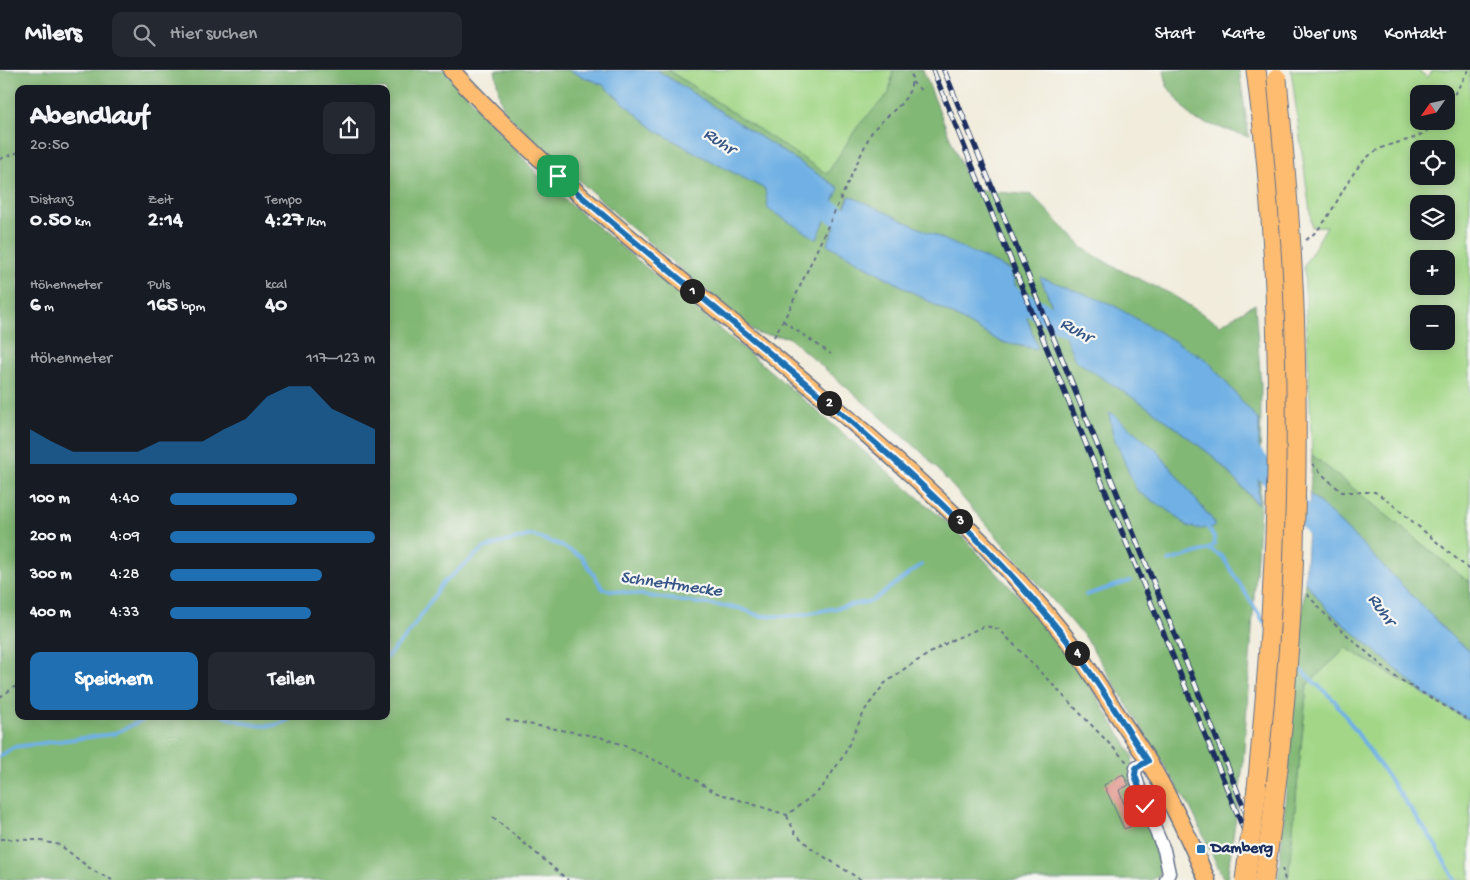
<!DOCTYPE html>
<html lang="de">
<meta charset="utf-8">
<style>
:root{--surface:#171b24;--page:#242831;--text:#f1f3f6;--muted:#9ea1a6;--line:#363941;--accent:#1f6fb2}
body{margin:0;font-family:"Gochi Hand",sans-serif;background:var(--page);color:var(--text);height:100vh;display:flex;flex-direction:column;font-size:19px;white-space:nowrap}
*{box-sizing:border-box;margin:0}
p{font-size:16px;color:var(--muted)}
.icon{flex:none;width:28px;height:28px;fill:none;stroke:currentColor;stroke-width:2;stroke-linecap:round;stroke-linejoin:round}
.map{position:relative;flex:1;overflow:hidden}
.sheet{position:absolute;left:15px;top:15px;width:375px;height:635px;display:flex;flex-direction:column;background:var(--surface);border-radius:10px;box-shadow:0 2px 12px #0003}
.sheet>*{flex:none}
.needle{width:32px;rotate:236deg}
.buttons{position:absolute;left:1410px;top:15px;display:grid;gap:10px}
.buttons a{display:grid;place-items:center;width:45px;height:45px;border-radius:10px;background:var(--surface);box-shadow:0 2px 12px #0003;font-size:25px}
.pin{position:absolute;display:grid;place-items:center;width:42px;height:42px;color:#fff;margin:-21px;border-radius:10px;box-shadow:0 2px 8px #0006}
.km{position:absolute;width:25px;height:25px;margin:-12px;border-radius:50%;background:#222;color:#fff;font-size:14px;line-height:25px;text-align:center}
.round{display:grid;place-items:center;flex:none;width:52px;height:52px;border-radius:10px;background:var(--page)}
.headline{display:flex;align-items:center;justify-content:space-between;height:85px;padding:0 15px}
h1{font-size:28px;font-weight:800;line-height:38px}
.stats{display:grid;grid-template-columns:repeat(3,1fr);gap:8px;height:85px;padding:5px 15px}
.stats div{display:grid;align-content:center}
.stats b{font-size:21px;font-weight:800}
.stats small{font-size:14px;font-weight:400}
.stats p{font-size:14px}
.chart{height:140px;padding:10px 15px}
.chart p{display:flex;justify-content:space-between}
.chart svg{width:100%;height:90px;margin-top:5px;fill:var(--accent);opacity:.7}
.button{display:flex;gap:10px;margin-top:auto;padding:10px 15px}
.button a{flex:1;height:58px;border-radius:10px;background:var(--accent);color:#fff;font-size:20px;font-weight:800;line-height:58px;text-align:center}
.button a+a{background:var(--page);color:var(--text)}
ul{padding:0 15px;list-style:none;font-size:16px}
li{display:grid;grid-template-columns:80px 60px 1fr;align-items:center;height:38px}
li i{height:12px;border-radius:6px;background:var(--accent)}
header{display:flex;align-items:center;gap:30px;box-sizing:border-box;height:70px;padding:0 25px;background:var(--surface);border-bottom:1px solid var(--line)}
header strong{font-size:24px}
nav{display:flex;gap:28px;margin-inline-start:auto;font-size:18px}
.search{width:350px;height:45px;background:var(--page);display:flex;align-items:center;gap:12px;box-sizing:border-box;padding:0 18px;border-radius:10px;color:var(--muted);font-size:19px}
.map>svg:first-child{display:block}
</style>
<header>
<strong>Milers</strong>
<div class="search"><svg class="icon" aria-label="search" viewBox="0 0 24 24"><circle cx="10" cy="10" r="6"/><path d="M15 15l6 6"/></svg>Hier suchen</div>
<nav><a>Start</a><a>Karte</a><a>Über uns</a><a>Kontakt</a></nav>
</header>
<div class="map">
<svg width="1470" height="810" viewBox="0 0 1470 810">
<rect width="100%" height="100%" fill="#f6f6f2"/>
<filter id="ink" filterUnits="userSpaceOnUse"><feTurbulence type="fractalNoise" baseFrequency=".02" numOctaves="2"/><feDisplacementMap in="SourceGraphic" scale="10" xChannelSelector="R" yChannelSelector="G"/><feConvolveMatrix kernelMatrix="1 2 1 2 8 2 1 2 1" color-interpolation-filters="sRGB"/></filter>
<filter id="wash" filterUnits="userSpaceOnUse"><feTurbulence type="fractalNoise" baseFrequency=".0096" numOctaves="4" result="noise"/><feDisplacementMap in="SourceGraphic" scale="20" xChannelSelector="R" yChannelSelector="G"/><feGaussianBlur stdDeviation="1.12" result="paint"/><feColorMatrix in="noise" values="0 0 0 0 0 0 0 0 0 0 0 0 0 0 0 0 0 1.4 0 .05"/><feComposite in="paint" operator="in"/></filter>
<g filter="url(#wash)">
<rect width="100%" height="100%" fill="#f1ecdb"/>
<!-- green -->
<g fill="#a3d787" stroke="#5f8372" fill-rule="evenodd">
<path d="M668,0H893L890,23L858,56L827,105Z"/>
<path d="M1291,0H1416L1428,7L1433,0H1470V513L1312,385L1304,196L1327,156L1312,157ZM1419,24H1446V51H1419ZM1419,79H1446V106H1419ZM1419,134H1446V161H1419ZM1419,189H1446V216H1419ZM1419,244H1446V271H1419Z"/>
<path d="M1346,578L1470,651V810H1288L1307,615Z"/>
</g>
<!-- forest -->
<g fill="#82b874" stroke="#4e7469" fill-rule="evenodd">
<path d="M0,0H445L545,113L762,294L956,460L1066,576L1133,686L1131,704L1159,782L1160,806L1151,810H0ZM19,19H386V646H19Z"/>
<path d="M495,0H568L603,15L655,60L707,89L765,119L839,118L657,0H668L827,104L858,56L889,23L893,0H923L971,120L1032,125L1083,178L1114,197L1171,224L1220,255L1255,234L1261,316L1260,440L1243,695L1227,810H1224L1191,739L1086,568L925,385L788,267L758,264L625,152L529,65L506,44L500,29ZM849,126L1010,200L1038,279L1001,272L827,174ZM1155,342L1259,351L1257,434L1214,387ZM1157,381L1214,452L1187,456L1171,442L1143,425Z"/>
<path d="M1164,0H1239L1249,67L1193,49L1167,16Z"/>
<path d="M1312,385L1470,513V580L1456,571L1362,474L1310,424Z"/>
<path d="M1305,512L1328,540L1425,624L1346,578L1307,615L1288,810H1278Z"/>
</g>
<!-- water -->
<g fill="#70b0e4" stroke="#4670a1">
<path d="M568,0H657L839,118L817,169L768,139L765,119L707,89L655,60L603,15Z"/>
<path d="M850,126L1010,200L1038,279L1001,272L827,174Z"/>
<path d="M1040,207L1111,234L1207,290L1259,351L1258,434L1214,387L1155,342L1075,290Z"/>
<path d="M1112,343L1157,381L1214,452V457L1201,459L1187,456L1171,442L1143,425L1136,419L1113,365L1109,344Z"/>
<path d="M1310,424L1362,474L1456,571L1470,580V650L1426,625L1328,540L1305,512Z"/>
</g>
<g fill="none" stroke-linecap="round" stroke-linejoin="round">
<!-- stream -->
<g stroke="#70b0e4" stroke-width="4">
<path d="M1209,479L1222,486L1264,552"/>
<path d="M1169,491L1209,479L1215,474L1214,467L1208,458"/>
<path d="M1086,525L1130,511"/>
<path d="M386,588L409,563L442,514L484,478L531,465L558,474L582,487L603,519L682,531L739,538L760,546H795L872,531L921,495"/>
<path d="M1294,590L1304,603L1334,630L1433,771L1455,810"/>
<path d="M223,646C244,653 274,664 293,646"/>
<path d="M0,686L13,677L113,664L151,646"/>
</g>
<!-- river -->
<g stroke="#70b0e4" stroke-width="21">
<path d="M805,126L865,161"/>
<path d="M996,218L1084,264"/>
<path d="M1239,371L1327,470"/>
</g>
</g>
<g id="blocks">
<!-- building -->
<path fill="#e0948a" d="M1123,704L1129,715L1119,720L1132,756L1124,759L1104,715Z"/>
</g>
</g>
<g filter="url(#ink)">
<use href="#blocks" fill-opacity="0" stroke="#66718a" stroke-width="1"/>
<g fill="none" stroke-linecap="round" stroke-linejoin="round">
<!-- minor casing -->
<g stroke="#66718a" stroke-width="15">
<path id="minor" d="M1148,691L1136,698L1135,705L1145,736L1164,780L1169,803L1166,810"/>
</g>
<!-- major casing -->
<g stroke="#66718a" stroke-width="19">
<path id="major" d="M451,0C590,151 761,266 911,404C969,457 1029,518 1076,581C1089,599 1101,619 1113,638C1126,658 1141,678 1153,699C1173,734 1191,772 1207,810"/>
</g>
<!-- highway casing -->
<g stroke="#66718a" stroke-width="21">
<path id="highway" d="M1256,0C1288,238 1281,480 1257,718"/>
</g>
<!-- path -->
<g stroke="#66718a" stroke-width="2" stroke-dasharray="4 4" stroke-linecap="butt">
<path d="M912,12L923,22"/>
<path d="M1446,38L1469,0"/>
<path d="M0,89L19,82"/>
<path d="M1306,170C1335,150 1342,108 1370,85C1393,67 1415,77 1437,51"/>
<path d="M783,251L831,284"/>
<path d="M774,267L790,238L870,65C885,41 917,34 911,0"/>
<path d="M1312,394L1327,409L1342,422H1375L1387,430L1470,500"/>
<path d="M1307,524L1332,552L1394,606L1470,651"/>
<path d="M0,627L19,614"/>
<path d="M506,650L600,667L623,675L694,709L714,722L787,745L821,719L844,685L865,640L884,614L907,597L950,571L985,556L999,559L1127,692"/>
<path d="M787,746L795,763L812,779L861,810"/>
<path d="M493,747L568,810"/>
<path d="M0,769L36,770L60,775L92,800L112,810"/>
<path d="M1282,798L1285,810"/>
</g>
<!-- minor -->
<use href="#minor" stroke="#fff" stroke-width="12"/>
<!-- major -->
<use href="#major" stroke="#fdbc70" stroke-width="16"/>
<!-- highway -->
<use href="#highway" stroke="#fdbc70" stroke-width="19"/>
<!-- rail casing -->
<g stroke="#1b2f5e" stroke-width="5.5">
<g id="rail">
<path d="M933,0L1253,782L1261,810"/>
<path d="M944,0L1193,609L1257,771L1270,810"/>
</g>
</g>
<!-- rail -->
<use href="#rail" stroke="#f6f6f2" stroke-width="4" stroke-dasharray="11" stroke-linecap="butt"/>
<!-- highway-bridge casing -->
<g stroke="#66718a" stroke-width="21" stroke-linecap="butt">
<g id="highway-bridge">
<path d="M1245,810L1257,718"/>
<path d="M1264,810C1290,631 1300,448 1295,267C1293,181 1285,95 1277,9"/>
</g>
</g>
<!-- highway-bridge -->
<use href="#highway-bridge" stroke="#fdbc70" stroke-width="19"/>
</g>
</g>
<g fill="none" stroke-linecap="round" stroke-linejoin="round" filter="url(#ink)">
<!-- route casing -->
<g stroke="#fff" stroke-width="10">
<path id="route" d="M558,106C724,253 910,381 1053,553C1089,596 1117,645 1148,691L1136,698L1135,705L1145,736"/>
</g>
<!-- route -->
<use href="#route" stroke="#1f6fb2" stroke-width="6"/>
</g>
<!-- markers -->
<rect fill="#1f6fb2" stroke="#f6f6f2" stroke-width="2" x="1196" y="774" width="10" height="10" rx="2.5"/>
<g text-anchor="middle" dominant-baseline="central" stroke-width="4.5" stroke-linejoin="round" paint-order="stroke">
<!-- poi labels -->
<g font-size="16" font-weight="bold" fill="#1b2f5e" stroke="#f6f6f2" text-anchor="start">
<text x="1211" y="779">Damberg</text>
</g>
<!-- water labels -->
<g font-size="18" font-style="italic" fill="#355686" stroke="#f6f6f2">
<text transform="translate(719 72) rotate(34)">Ruhr</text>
<text transform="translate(1076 261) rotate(29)">Ruhr</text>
<text transform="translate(671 515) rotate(8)">Schnettmecke</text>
<text transform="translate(1381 540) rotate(54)">Ruhr</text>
</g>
</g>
</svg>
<div class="buttons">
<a><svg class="needle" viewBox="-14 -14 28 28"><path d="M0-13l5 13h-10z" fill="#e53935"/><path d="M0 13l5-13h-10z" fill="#9ea1a6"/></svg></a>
<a><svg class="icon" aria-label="locate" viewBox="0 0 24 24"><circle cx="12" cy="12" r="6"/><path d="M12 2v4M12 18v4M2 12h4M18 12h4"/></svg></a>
<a><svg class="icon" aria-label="layers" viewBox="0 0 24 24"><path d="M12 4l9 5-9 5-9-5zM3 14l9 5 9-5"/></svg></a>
<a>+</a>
<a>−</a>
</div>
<div class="pin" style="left:558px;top:106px;background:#1e9e55"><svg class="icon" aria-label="arrive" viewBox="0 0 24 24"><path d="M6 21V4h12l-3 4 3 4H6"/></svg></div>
<div class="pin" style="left:1145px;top:736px;background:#d93025"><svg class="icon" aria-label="check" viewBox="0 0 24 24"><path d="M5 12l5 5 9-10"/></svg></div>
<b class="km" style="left:692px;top:221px">1</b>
<b class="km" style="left:829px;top:333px">2</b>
<b class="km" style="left:960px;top:451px">3</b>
<b class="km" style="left:1077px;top:583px">4</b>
<section class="sheet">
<div class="headline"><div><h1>Abendlauf</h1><p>20:50</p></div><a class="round"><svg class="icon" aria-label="share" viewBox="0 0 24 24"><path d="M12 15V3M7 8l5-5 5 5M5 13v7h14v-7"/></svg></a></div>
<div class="stats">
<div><p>Distanz</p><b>0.50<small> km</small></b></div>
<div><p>Zeit</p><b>2:14</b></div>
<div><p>Tempo</p><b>4:27<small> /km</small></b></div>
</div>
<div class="stats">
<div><p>Höhenmeter</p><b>6<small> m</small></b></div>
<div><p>Puls</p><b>165<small> bpm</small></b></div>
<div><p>kcal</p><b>40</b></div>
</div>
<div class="chart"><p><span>Höhenmeter</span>117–123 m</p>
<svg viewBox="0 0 160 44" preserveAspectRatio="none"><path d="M0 44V27L10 33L20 38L30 38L40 38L50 38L60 33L70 33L80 33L90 27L100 22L110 11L120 6L130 6L140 17L150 22L160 27V44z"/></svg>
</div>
<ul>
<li><b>100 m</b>4:40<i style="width:62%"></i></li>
<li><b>200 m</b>4:09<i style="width:100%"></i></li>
<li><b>300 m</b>4:28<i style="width:74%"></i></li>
<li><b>400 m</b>4:33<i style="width:69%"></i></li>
</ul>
<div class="button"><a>Speichern</a><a>Teilen</a></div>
</section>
</div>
